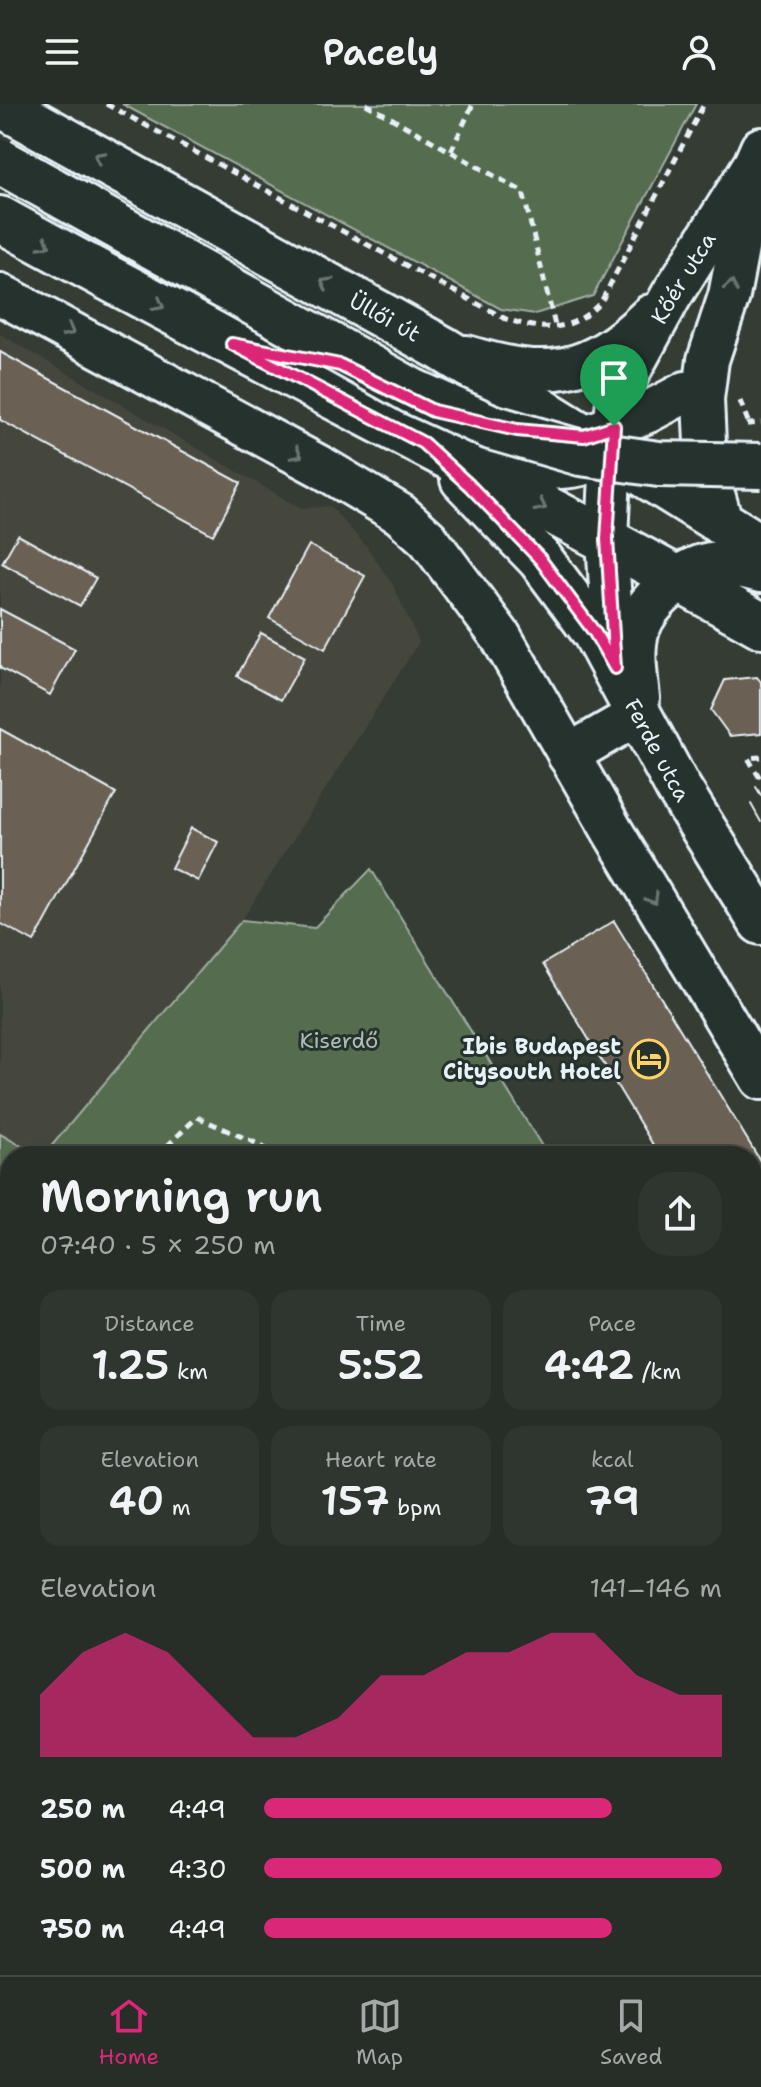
<!DOCTYPE html>
<meta charset="utf-8">
<style>
:root{--surface:#272d27;--page:#2f352f;--text:#f1f3f6;--muted:#a4a8a7;--line:#434944;--accent:#db2777}
body{margin:0;font-family:"Shantell Sans",sans-serif;background:var(--page);color:var(--text);height:100vh;display:flex;flex-direction:column;font-size:30px;white-space:nowrap}
*{box-sizing:border-box;margin:0}
p{font-size:26px;color:var(--muted)}
.icon{flex:none;width:44px;height:44px;fill:none;stroke:currentColor;stroke-width:2;stroke-linecap:round;stroke-linejoin:round}
.map{position:relative;flex:1;overflow:hidden}
.side{position:absolute;left:0px;top:1042px;width:762px;height:830px;display:flex;flex-direction:column;background:var(--surface);border-radius:32px 32px 0 0;box-shadow:0 2px 6px #0004,0 0 0 2px var(--line)}
.side>*{flex:none}
.pin{position:absolute;display:grid;place-items:center;width:68px;height:68px;color:#fff;margin:-82px -34px;border-radius:50% 50% 50% 0;rotate:-45deg;box-shadow:0 0 8px #0007}
.pin .icon{rotate:45deg}
.round{display:grid;place-items:center;flex:none;width:84px;height:84px;border-radius:32px;background:var(--page)}
.overview{display:flex;align-items:center;justify-content:space-between;height:136px;padding:0 40px}
h1{font-size:44px;font-weight:600;line-height:60px}
.figures{display:grid;grid-template-columns:repeat(3,1fr);gap:12px;height:136px;padding:8px 40px}
.figures div{display:grid;align-content:center;border-radius:20px;background:var(--page);text-align:center}
.figures b{font-size:40px;font-weight:600}
.figures small{font-size:22px;font-weight:400}
.figures p{font-size:22px}
.chart{height:224px;padding:16px 40px}
.chart p{display:flex;justify-content:space-between}
.chart svg{width:100%;height:144px;margin-top:8px;fill:var(--accent);opacity:.7}
ul{padding:0 40px;list-style:none;font-size:26px}
li{display:grid;grid-template-columns:128px 96px 1fr;align-items:center;height:60px}
li i{height:20px;border-radius:10px;background:var(--accent)}
header{display:flex;justify-content:space-between;align-items:center;height:104px;padding:0 40px;background:var(--surface);font-size:36px;font-weight:600}
.tabs{display:flex;justify-content:space-around;align-items:center;height:112px;border-top:2px solid var(--line);background:var(--surface);font-size:22px;color:var(--muted)}
.tabs a{display:grid;justify-items:center;gap:4px}
.tabs .active{color:var(--accent)}
.map>svg:first-child{display:block}
</style>
<header><svg class="icon" aria-label="menu" viewBox="0 0 24 24"><path d="M4 6h16M4 12h16M4 18h16"/></svg>Pacely<svg class="icon" aria-label="person" viewBox="0 0 24 24"><circle cx="12" cy="8" r="4"/><path d="M4 21q1-7 8-7t8 7"/></svg></header>
<div class="map">
<svg width="761" height="1871" viewBox="0 0 761 1871">
<rect width="100%" height="100%" fill="#343c34"/>
<filter id="ink" filterUnits="userSpaceOnUse"><feTurbulence type="fractalNoise" baseFrequency=".0125" numOctaves="2"/><feDisplacementMap in="SourceGraphic" scale="16" xChannelSelector="R" yChannelSelector="G"/><feConvolveMatrix kernelMatrix="1 2 1 2 8 2 1 2 1" color-interpolation-filters="sRGB"/></filter>
<g filter="url(#ink)">
<!-- built -->
<path fill="#44473d" d="M0,230L302,405L330,402L367,443L393,481L419,538L242,816L43,1052L0,1030Z"/>
<!-- green -->
<g fill="#576c50" stroke="#a0aea4" stroke-width="2">
<path d="M122,0H696L593,192L535,210L501,205Z"/>
<path d="M371,765L548,1052H43L242,816L314,824Z"/>
<path d="M0,1030L40,1052H10V1862H360L365,1871H0Z"/>
<path d="M761,1313V1543L752,1552V1321Z"/>
</g>
<!-- building -->
<g fill="#6a6052" stroke="#e8f1f8" stroke-width="2">
<path d="M0,248L241,379L213,431L0,316Z"/>
<path d="M18,431L96,474L80,502L2,459Z"/>
<path d="M309,441L365,472L325,545L269,514Z"/>
<path d="M0,505L75,545L50,591L0,564Z"/>
<path d="M261,529L305,553L281,596L237,572Z"/>
<path d="M757,573L761,578V629L730,632L711,606L725,576Z"/>
<path d="M0,625L116,689L34,838L0,819Z"/>
<path d="M191,724L218,738L198,777L171,764Z"/>
<path d="M614,817L761,1058V1178L752,1163V1052H654L658,1049L543,860Z"/>
<path d="M761,1682V1721L752,1712V1691Z"/>
<path d="M752,1766L761,1775L752,1785Z"/>
<path d="M587,1862H656L660,1866L665,1862H677L686,1871H579Z"/>
</g>
<g fill="none" stroke-linecap="round" stroke-linejoin="round">
<!-- minor casing -->
<g stroke="#e8f1f8" stroke-width="46">
<g id="minor">
<path d="M0,190L323,364L400,410L428,435L501,533L613,728L761,975"/>
<path d="M466,252C549,277 588,272 651,211"/>
<path d="M594,329L648,308L686,288"/>
<path d="M450,345C500,356 557,378 606,352"/>
<path d="M722,418L706,362L703,295L708,256L729,192L750,82"/>
<path id="s1" d="M615,564L607,435L611,349L618,289L671,192L754,60L761,44"/>
<path d="M568,651L639,610"/>
<path d="M0,1472L10,1485"/>
<path d="M388,1862L400,1871"/>
</g>
</g>
<!-- major casing -->
<g stroke="#e8f1f8" stroke-width="50">
<g id="major">
<path id="s2" d="M0,0L443,245L761,443"/>
<path d="M0,115C251,254 510,380 761,521"/>
<path id="s3" d="M463,375L540,455L595,529L677,682L761,818"/>
<path d="M637,594C635,572 630,547 637,525C646,498 682,466 711,461C725,458 747,462 761,466"/>
<path d="M752,1598L761,1589"/>
<path d="M479,1871L488,1862"/>
</g>
</g>
<!-- path -->
<g stroke="#e8f1f8" stroke-width="5" stroke-dasharray="8 6" stroke-linecap="butt">
<path d="M106,0L506,215C544,228 572,228 601,198L704,0"/>
<path d="M366,0L523,88L556,226"/>
<path d="M451,47L473,0"/>
<path d="M740,297L749,320"/>
<path d="M750,322L749,320L761,319"/>
<path d="M761,653L748,654L761,676"/>
<path d="M157,1052L197,1013L258,1040L276,1052"/>
<path d="M0,1121L10,1120"/>
<path d="M0,1215L10,1205"/>
<path d="M752,1366H761"/>
<path d="M0,1777L10,1766"/>
<path d="M284,1871L294,1862"/>
</g>
<!-- minor -->
<use href="#minor" stroke="#26332d" stroke-width="40"/>
<!-- major -->
<use href="#major" stroke="#26332d" stroke-width="44"/>
<!-- tram -->
<g stroke="#e8f1f8" stroke-width="2">
<path d="M756,683L761,691"/>
<path d="M751,700L761,718"/>
<path d="M752,1489L761,1481"/>
<path d="M752,1515L761,1507"/>
<path d="M334,1871L344,1862"/>
<path d="M363,1871L372,1862"/>
</g>
<!-- major-bridge casing -->
<g stroke="#e8f1f8" stroke-width="50" stroke-linecap="butt">
<path id="major-bridge" d="M0,57L412,287L491,323L581,349L659,360L761,362"/>
</g>
<!-- major-bridge -->
<use href="#major-bridge" stroke="#26332d" stroke-width="44"/>
</g>
<!-- one-way arrows -->
<defs><path id="oneway-chevron" d="M-2-3.5L2.5 0L-2 3.5" fill="none" stroke-width="1.6" stroke-linecap="round" stroke-linejoin="round" transform="scale(2)"/></defs>
<g stroke="#6a7674">
<use href="#oneway-chevron" transform="translate(99 53) rotate(-151)"/>
<use href="#oneway-chevron" transform="translate(45 140) rotate(29)"/>
<use href="#oneway-chevron" transform="translate(326 179) rotate(-151)"/>
<use href="#oneway-chevron" transform="translate(731 182) rotate(-79)"/>
<use href="#oneway-chevron" transform="translate(159 201) rotate(28)"/>
<use href="#oneway-chevron" transform="translate(69 227) rotate(28)"/>
<use href="#oneway-chevron" transform="translate(297 350) rotate(28)"/>
<use href="#oneway-chevron" transform="translate(541 402) rotate(27)"/>
<use href="#oneway-chevron" transform="translate(653 795) rotate(59)"/>
</g>
</g>
<g fill="none" stroke-linecap="round" stroke-linejoin="round" filter="url(#ink)">
<!-- route casing -->
<g stroke="#fff" stroke-width="16">
<path id="route" d="M232,240L340,261L433,307L517,326L584,332L614,322L607,435L615,564L595,529L540,455L469,381L423,339Z"/>
</g>
<!-- route -->
<use href="#route" stroke="#db2777" stroke-width="10"/>
</g>
<!-- icons -->
<defs>
<g id="hotel-ring" transform="scale(2)"><circle r="9.5" fill="#26332d" stroke="#ffd166" stroke-width="1.5"/><path d="M-6-4.5h1.5V1H6V5H4.5V3h-9V5H-6ZM-4 0a1.8 1.8 0 1 1 3.6 0ZM.5 0V-2.5h3Q6-2.5 6 0Z" fill="#ffd166"/></g>
</defs>
<g fill-rule="evenodd">
<use href="#hotel-ring" x="649" y="955"/>
</g>
<g text-anchor="middle" dominant-baseline="central" stroke-width="6" stroke-linejoin="round" paint-order="stroke">
<!-- street labels -->
<g font-size="22" fill="#e8f1f8" stroke="#26332d">
<text stroke="none"><textPath href="#s1" startOffset="408">Kőér utca</textPath></text>
<text stroke="none"><textPath href="#s2" startOffset="440">Üllői út</textPath></text>
<text stroke="none"><textPath href="#s3" startOffset="336">Ferde utca</textPath></text>
</g>
<!-- park labels -->
<g font-size="22" fill="#aebcb5" stroke="#26332d">
<text x="339" y="936">Kiserdő</text>
</g>
<!-- poi labels -->
<g font-size="22" font-weight="bold" fill="#e8f1f8" stroke="#26332d" text-anchor="end">
<text x="621" y="942">Ibis Budapest<tspan x="621" dy="25">Citysouth Hotel</tspan></text>
</g>
</g>
</svg>
<div class="pin" style="left:614px;top:322px;background:#1e9e55"><svg class="icon" aria-label="arrive" viewBox="0 0 24 24"><path d="M6 21V4h12l-3 4 3 4H6"/></svg></div>
<section class="side">
<div class="overview"><div><h1>Morning run</h1><p>07:40 · 5 × 250 m</p></div><a class="round"><svg class="icon" aria-label="share" viewBox="0 0 24 24"><path d="M12 15V3M7 8l5-5 5 5M5 13v7h14v-7"/></svg></a></div>
<div class="figures">
<div><p>Distance</p><b>1.25<small> km</small></b></div>
<div><p>Time</p><b>5:52</b></div>
<div><p>Pace</p><b>4:42<small> /km</small></b></div>
</div>
<div class="figures">
<div><p>Elevation</p><b>40<small> m</small></b></div>
<div><p>Heart rate</p><b>157<small> bpm</small></b></div>
<div><p>kcal</p><b>79</b></div>
</div>
<div class="chart"><p><span>Elevation</span>141–146 m</p>
<svg viewBox="0 0 160 44" preserveAspectRatio="none"><path d="M0 44V25L10 12L20 6L30 12L40 25L50 38L60 38L70 32L80 19L90 19L100 12L110 12L120 6L130 6L140 19L150 25L160 25V44z"/></svg>
</div>
<ul>
<li><b>250 m</b>4:49<i style="width:76%"></i></li>
<li><b>500 m</b>4:30<i style="width:100%"></i></li>
<li><b>750 m</b>4:49<i style="width:76%"></i></li>
</ul>
</section>
</div>
<nav class="tabs">
<a class="active"><svg class="icon" aria-label="home" viewBox="0 0 24 24"><path d="M3 11l9-7 9 7M6 9v11h12V9"/></svg>Home</a>
<a><svg class="icon" aria-label="map" viewBox="0 0 24 24"><path d="M3 6l6-2 6 2 6-2v14l-6 2-6-2-6 2zM9 4v14M15 6v14"/></svg>Map</a>
<a><svg class="icon" aria-label="saved" viewBox="0 0 24 24"><path d="M7 4h10v16l-5-4-5 4z"/></svg>Saved</a>
</nav>
